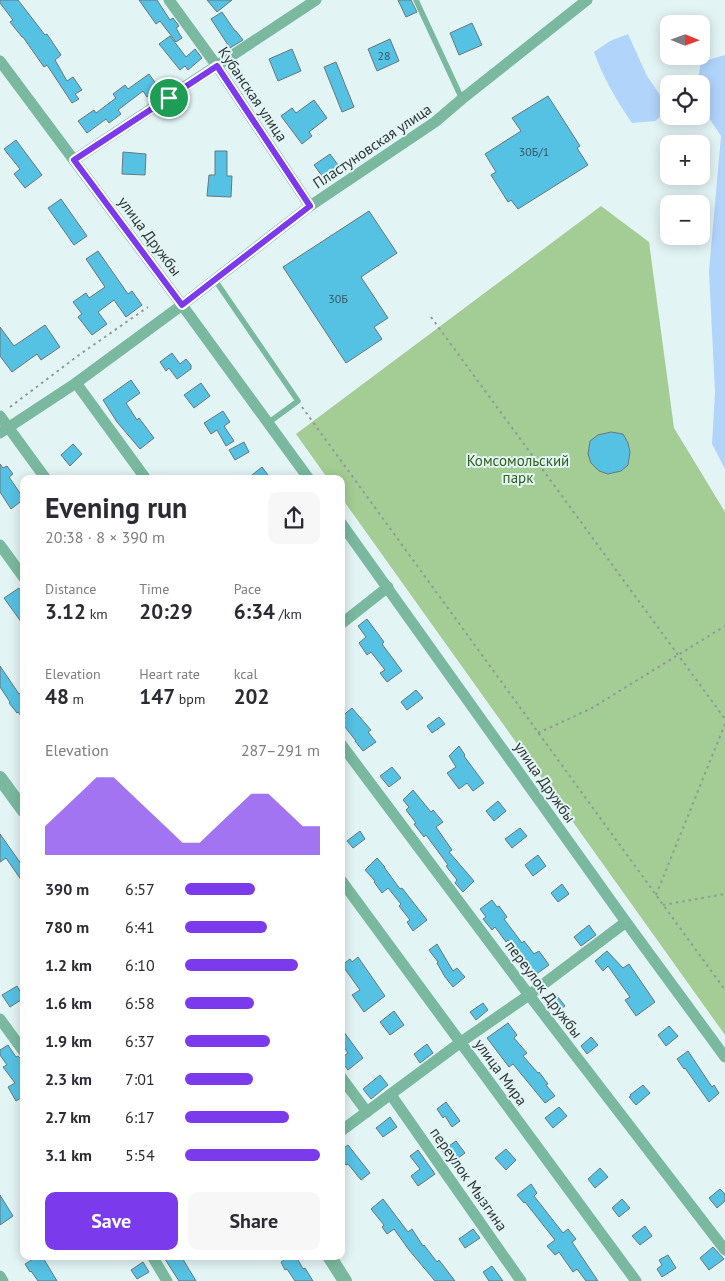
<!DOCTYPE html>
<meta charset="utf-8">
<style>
:root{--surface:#fff;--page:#f7f7f7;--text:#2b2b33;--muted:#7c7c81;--accent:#7c3aed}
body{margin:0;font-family:"PT Sans",sans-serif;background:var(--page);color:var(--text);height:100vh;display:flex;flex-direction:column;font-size:19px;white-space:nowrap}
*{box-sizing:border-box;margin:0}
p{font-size:16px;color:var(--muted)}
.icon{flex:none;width:28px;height:28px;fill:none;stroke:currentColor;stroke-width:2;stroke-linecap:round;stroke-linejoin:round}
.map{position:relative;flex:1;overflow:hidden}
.panel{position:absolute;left:20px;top:475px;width:325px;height:785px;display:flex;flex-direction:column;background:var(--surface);border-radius:10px;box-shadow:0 2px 12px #0003}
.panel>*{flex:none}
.needle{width:32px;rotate:91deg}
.tools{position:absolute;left:660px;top:15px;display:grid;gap:10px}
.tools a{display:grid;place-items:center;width:50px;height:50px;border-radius:10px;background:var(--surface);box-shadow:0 2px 12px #0003;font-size:25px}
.pin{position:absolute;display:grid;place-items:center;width:42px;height:42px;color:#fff;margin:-21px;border:2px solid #fff;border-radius:50%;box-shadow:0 1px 5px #0007}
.round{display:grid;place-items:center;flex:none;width:52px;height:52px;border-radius:10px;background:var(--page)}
.summary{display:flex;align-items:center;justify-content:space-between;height:85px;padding:0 25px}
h1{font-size:28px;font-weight:700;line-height:38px}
.stats{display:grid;grid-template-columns:repeat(3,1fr);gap:8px;height:85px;padding:5px 25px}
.stats div{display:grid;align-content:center}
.stats b{font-size:21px;font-weight:700}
.stats small{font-size:14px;font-weight:400}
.stats p{font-size:14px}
.chart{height:140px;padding:10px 25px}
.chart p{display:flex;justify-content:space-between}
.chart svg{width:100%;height:90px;margin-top:5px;fill:var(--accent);opacity:.7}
.cta{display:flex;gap:10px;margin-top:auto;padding:10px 25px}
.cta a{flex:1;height:58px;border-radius:10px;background:var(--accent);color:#fff;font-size:20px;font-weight:700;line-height:58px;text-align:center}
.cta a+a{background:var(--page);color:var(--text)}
ul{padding:0 25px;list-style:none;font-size:16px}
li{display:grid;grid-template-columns:80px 60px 1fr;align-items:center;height:38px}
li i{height:12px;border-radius:6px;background:var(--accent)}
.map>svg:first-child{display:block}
</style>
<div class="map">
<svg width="725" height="1281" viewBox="0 0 725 1281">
<rect width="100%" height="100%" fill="#e3f4f4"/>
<!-- green -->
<path fill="#a3cd94" d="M601,206L649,242L674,428L725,512V1035L341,497V479H328L296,434Z"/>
<!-- water -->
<g fill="#b1d4fb">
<path d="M628,34L647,76L660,95L666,112L655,121L632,123C617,101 603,78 594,52L610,41Z"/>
<path d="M725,55V469L712,444L715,392L709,271L721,136L701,106V84H697L701,62Z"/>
</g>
<!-- building -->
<g fill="#55c1e3" stroke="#69777d">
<path d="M0,0H18L45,35L47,34L61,55L55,60L67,81L73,77L82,90L75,94L79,99L72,103L47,65L44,67L23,37H22L10,22L13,20L0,3Z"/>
<path d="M139,0H157L170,20L173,18L179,26L176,28L182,38L176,42L160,21L156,24Z"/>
<path d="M207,0H232L217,12Z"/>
<path d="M398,0H411L417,12L406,17Z"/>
<path d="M222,12L235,31H236L243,40L230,48L211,19Z"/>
<path d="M472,23L482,45L459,55L450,33Z"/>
<path d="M170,36L186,57L195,49L202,58L188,70L185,66L180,70L159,44Z"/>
<path d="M390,39L399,61L377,71L368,49Z"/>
<path d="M292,49L301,71L278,81L269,59Z"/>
<path d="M336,62L354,107L342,112L324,67Z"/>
<path d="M149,74L159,88L147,97L143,91L118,110L121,114L109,123L106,119L87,133L78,121L94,110L96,113L116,98L113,94L125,85L128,89Z"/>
<path d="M548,96L580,146L577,148L588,165L518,209L511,200L508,202L491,175L496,172L485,154L521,131L512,118Z"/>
<path d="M314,100L327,118L309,132L312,136L302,144L281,116L292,108L296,113Z"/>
<path d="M16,140L42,175L25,188L14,174L20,169L4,149Z"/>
<path d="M215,151H227V176H232L231,197L207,196L209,175H215Z"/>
<path d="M123,152L146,154L145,175L122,174Z"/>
<path d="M330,154L338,165L322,176L314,165Z"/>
<path d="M61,199L87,236L74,245L48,208Z"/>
<path d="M369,211L397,253L361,277L388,318L374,327L382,339L346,363L283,267Z"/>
<path d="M98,251L128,294L132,291L142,305L126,317L114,300L98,312L107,324L92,335L78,317L82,314L73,302L86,293L89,298L105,287L86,259Z"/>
<path d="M45,325L60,347L41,360L37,354L12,372L0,356V327L14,346Z"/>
<path d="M172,353L180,364L186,359L191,365V369L177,379L169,368L166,371L160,362Z"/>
<path d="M131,380L140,393L126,403L137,420L139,418L154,438L140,449L117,422L103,400Z"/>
<path d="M201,383L210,396L194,408L184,395Z"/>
<path d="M223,411L230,422L224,426L234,441L226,446L217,430L211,434L204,423Z"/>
<path d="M611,432L623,434L628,443L630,452L628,465L621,471L608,474L599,471L591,463L588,454L590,441L598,435Z"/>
<path d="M244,442L249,452L235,460L229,450Z"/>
<path d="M73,444L82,454L70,466L61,455Z"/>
<path d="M0,464L3,468L7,466L13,474L9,477L24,499L11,509L0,492Z"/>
<path d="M262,467L271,479H247Z"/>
<path d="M19,588L24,594V626L4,598Z"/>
<path d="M367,619L384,642L382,644L402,671L387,682L380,673L385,670L371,652L367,655L359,643L366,637L358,626Z"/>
<path d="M0,666L19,694L24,690V720L18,712L17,713L9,703L10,702L0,687Z"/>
<path d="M416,690L423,698L407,710L401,702Z"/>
<path d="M352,708L371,730L368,732L376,742L363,751L355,741H356L341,722V717Z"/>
<path d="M439,717L445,724L432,733L427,726Z"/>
<path d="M459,746L465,755L464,756L484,783L473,791L467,783L459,789L447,773L456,767L449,756Z"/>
<path d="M392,767L401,778L389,787L380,776Z"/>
<path d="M413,790L431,812L433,810L443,822L436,827L452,850L449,852L474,881L463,892L455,883L457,880L446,866L448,865L426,835L424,837L414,824L416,823L406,810L409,807L403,800Z"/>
<path d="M498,801L506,811L494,821L486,811Z"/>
<path d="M520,828L527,836L512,848L505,839Z"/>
<path d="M360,831L365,839L353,848L347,841Z"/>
<path d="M0,834L24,868V884L6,858L0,862Z"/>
<path d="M538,855L546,866L533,876L525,865Z"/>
<path d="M377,858L385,867H384L400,889L402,888L427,920L413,931L407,922L410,920L399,906L401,904L388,888L382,893L374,882L375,881L365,870Z"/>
<path d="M562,884L569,894L558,902L551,893Z"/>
<path d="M492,900L497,907L499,906L507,917L504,919L522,943L524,941L534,954L539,951L549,965L531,978L521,964L525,962L508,940L506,942L495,927L492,930L483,919L486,917L480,909Z"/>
<path d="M589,925L596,935L581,946L574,937Z"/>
<path d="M437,944L453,971L457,968L465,977L453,987L445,977L437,963L438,962L429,950Z"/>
<path d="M607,951L623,968L629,964L655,1002L636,1016L625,1000L630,997L608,966L603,971L595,961Z"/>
<path d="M358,957L385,996L364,1012L352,995L360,990L342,965L350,959L352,962Z"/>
<path d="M17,986L24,998L10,1007L2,995Z"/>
<path d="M555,993L565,1006L557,1012L547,999Z"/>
<path d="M483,1003L488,1010L476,1020L470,1012Z"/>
<path d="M394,1011L404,1025L390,1035L380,1022Z"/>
<path d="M508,1023L517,1035L514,1038L527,1053L523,1056L538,1073L539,1072L548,1084L546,1085L555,1096L545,1103L513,1064L509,1067L487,1038Z"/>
<path d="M669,1026L678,1036L666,1046L658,1035Z"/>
<path d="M341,1028L363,1058L348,1070L341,1061V1058L348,1053L341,1043Z"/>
<path d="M591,1037L598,1045L587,1054L581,1046Z"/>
<path d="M427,1044L433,1053L420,1063L414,1054Z"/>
<path d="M8,1045L16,1057L18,1056L24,1062V1096L16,1101L8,1087L15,1083L3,1067L7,1065L0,1055V1050Z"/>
<path d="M688,1051L712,1087L714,1085L719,1093L709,1102L685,1068L684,1069L677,1059Z"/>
<path d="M380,1075L388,1085L371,1099L363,1089Z"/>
<path d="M643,1085L650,1093L636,1105L629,1097L631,1096L630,1095Z"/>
<path d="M446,1102L460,1121L452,1127L445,1116L443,1118L437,1109Z"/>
<path d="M559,1107L567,1116L553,1128L545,1118Z"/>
<path d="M390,1117L397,1127L383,1137L376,1128Z"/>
<path d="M456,1141L465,1153L451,1163L442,1151Z"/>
<path d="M348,1145L370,1173L361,1180L348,1164L346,1165L341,1159V1150Z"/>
<path d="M506,1149L516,1160L506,1170L495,1158Z"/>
<path d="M418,1150L435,1174L418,1186L411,1176L420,1169L410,1156Z"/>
<path d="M600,1168L608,1177L595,1188L588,1179Z"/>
<path d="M531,1184L537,1193L534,1196L563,1233L568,1229L576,1239L572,1242L598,1281H586L577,1269L573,1272L559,1252L555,1255L547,1246L555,1240L525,1202L524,1203L517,1195Z"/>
<path d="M720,1189L725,1194V1201L717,1208L709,1198Z"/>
<path d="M0,1195L13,1216L0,1225Z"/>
<path d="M383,1199L408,1232L412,1229L423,1246L424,1245L437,1262L439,1260L455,1281H435L409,1250L394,1229L387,1234L382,1227L384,1225L371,1209Z"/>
<path d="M622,1199L630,1208L619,1217L612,1208Z"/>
<path d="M645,1226L652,1236L640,1245L632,1236Z"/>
<path d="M473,1229L480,1238L465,1248L459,1239Z"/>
<path d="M713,1247L724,1259L709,1270L700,1258Z"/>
<path d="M668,1255L676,1268L662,1277L657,1269L662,1265L659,1260Z"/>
<path d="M38,1256H42L57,1281H38L31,1271L30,1272L25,1264Z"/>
<path d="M163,1256H181L196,1281H179Z"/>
<path d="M290,1256H296L303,1269L305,1268L313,1281H295L287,1269L285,1270L281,1262Z"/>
<path d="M143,1262L149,1272L137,1279L131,1270Z"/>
<path d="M492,1266L503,1281H489L483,1272Z"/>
</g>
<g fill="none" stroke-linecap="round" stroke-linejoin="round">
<!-- path -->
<g stroke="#8e9a9a" stroke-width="2" stroke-dasharray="2.5 4" stroke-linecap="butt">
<path d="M431,317L725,719"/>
<path d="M10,407L79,355L148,307"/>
<path d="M302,407L725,990"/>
<path d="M538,733L592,708L725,626"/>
<path d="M656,895L725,724"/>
<path d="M663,905L725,894"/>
</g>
<!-- service -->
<g stroke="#7ab99f" stroke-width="5.5">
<path d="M416,0L462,99"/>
<path d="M215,280L298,401L268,423"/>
</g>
<!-- minor -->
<g stroke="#7ab99f" stroke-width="11">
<path d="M169,0L217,66L310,206"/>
<path d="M0,61L182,305L309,479"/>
<path d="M74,160L316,0"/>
<path d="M76,383L146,479"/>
<path d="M0,416L46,479"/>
<path d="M0,433L76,383L182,305L310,206L435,122L462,99L587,0"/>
<path d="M341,523L626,922L725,1057"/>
<path d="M0,545L24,578"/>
<path d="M341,624L388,587"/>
<path d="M341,744L529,995L725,1250"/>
<path d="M341,880L636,1281"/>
<path d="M0,1019L24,1052"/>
<path d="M341,1077L367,1112"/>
<path d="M391,1095L521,1281"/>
<path d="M341,1131L461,1042L529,995L626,922"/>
<path d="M152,1256L167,1281"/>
<path d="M0,1276L3,1281"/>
</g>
<!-- tertiary -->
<g stroke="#7ab99f" stroke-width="14">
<path d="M0,778L24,811"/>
<path d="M329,1256L345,1281"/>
</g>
</g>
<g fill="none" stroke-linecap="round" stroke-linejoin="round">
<!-- route casing -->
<g stroke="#fff" stroke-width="10">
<path id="route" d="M217,66L310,206L182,305L74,160Z"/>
</g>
<!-- route -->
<use href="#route" stroke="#7c3aed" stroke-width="6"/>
</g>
<g text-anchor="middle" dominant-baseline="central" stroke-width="4" stroke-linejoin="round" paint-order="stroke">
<!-- number labels -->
<g font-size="12" fill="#375760">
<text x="384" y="55">28</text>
<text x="534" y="151">30Б/1</text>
<text x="338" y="298">30Б</text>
</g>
<!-- street labels -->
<g font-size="15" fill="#2d3434" stroke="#e3f4f4">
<text transform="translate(253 94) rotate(56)">Кубанская улица</text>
<text transform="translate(372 146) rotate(-34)">Пластуновская улица</text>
<text transform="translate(150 236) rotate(53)">улица Дружбы</text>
<text transform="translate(545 782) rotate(55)">улица Дружбы</text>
<text transform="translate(544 989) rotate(53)">переулок Дружбы</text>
<text transform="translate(501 1072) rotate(54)">улица Мира</text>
<text transform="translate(469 1179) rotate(55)">переулок Мызгина</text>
</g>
<!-- park labels -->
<g font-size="15" fill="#2f5f1b" stroke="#e3f4f4">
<text x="518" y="460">Комсомольский<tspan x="518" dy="17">парк</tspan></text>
</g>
</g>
</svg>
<div class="tools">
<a><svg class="needle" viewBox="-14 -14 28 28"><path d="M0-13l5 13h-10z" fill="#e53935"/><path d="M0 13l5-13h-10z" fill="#7c7c81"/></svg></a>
<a><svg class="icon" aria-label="locate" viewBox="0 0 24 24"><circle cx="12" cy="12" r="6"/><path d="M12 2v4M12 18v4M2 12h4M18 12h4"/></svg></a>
<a>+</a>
<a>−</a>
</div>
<div class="pin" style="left:169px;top:98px;background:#1e9e55"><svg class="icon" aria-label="arrive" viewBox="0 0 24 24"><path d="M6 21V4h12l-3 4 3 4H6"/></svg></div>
<section class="panel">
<div class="summary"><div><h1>Evening run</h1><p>20:38 · 8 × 390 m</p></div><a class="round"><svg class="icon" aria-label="share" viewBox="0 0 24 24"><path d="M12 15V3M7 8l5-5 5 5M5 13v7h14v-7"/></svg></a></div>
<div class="stats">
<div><p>Distance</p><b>3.12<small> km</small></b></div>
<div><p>Time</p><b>20:29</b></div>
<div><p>Pace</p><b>6:34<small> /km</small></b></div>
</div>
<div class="stats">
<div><p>Elevation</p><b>48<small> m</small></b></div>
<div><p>Heart rate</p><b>147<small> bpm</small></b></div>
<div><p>kcal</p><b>202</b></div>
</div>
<div class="chart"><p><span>Elevation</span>287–291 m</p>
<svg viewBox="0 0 160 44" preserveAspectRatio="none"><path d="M0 44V30L10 22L20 14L30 6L40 6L50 14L60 22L70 30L80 38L90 38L100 30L110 22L120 14L130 14L140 22L150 30L160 30V44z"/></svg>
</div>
<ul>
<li><b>390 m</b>6:57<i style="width:52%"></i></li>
<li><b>780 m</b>6:41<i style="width:61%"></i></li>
<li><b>1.2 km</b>6:10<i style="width:84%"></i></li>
<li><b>1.6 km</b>6:58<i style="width:51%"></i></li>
<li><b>1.9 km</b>6:37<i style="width:63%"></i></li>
<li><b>2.3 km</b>7:01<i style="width:50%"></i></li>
<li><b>2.7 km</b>6:17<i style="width:77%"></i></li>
<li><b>3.1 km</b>5:54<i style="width:100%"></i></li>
</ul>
<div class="cta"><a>Save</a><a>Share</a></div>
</section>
</div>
